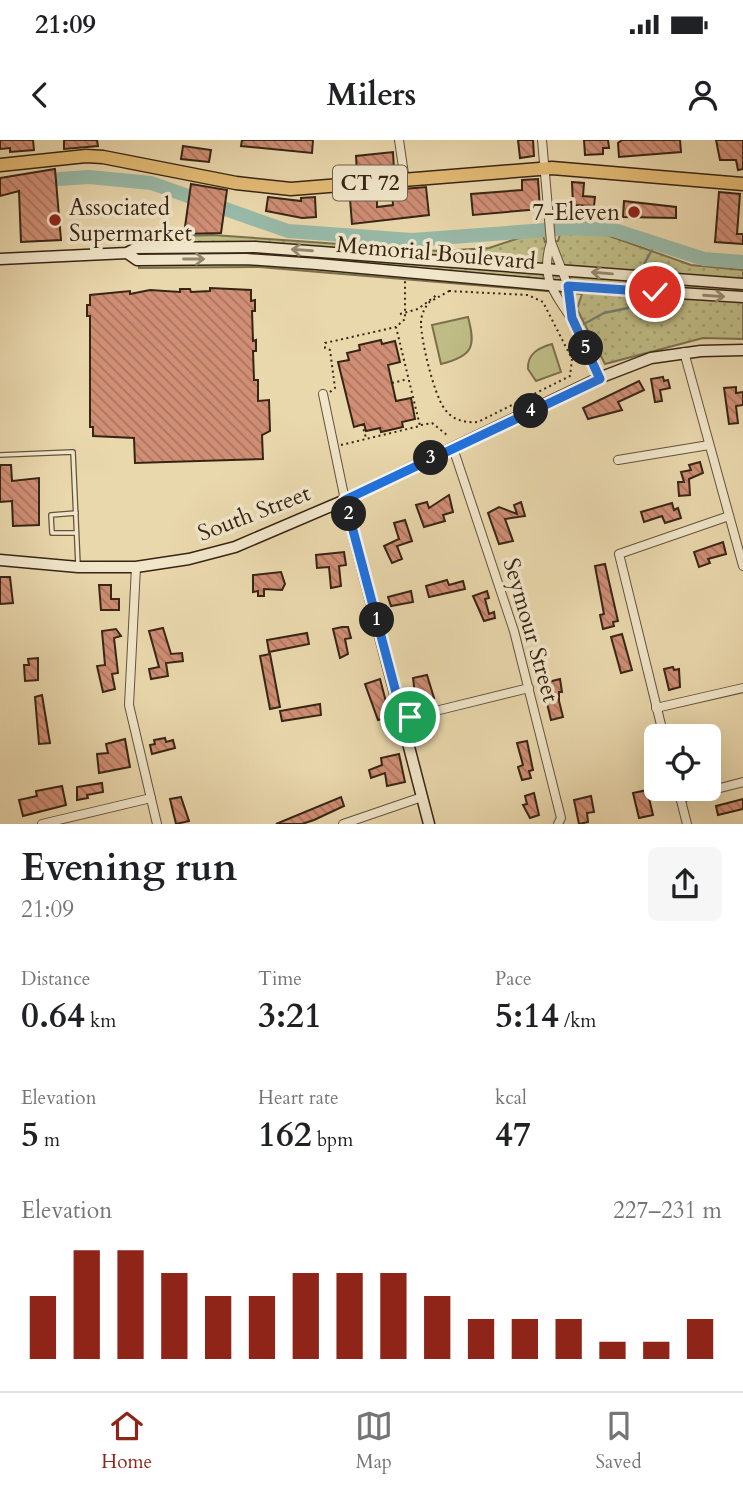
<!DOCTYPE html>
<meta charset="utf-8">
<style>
:root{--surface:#fff;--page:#f6f6f6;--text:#202124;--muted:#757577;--line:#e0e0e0;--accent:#8f2418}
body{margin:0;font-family:Cardo,serif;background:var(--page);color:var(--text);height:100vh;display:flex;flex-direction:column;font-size:26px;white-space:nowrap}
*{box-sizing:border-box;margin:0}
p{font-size:23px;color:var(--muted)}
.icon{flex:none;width:38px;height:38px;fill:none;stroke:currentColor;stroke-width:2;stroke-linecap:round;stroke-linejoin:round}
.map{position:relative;height:684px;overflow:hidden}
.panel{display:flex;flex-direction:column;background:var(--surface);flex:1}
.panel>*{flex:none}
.buttons{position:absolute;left:644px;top:584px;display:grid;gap:14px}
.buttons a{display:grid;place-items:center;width:77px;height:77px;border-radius:10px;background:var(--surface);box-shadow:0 7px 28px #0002;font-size:35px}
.pin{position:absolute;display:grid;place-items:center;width:60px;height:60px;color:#fff;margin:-30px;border:4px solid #fff;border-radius:50%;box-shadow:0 2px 7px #0007}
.km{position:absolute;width:35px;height:35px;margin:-18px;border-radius:50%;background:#222;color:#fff;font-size:19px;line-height:35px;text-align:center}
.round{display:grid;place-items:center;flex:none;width:74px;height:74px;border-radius:10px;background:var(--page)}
.headline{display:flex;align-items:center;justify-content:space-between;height:119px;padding:0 21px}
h1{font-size:38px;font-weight:700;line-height:52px}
.metrics{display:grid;grid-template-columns:repeat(3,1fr);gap:10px;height:119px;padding:7px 21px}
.metrics div{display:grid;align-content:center}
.metrics b{font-size:35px;font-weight:700}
.metrics small{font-size:19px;font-weight:400}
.metrics p{font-size:19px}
.chart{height:196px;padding:14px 21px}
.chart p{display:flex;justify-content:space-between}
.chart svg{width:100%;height:126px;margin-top:7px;stroke:var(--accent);stroke-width:6}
.status{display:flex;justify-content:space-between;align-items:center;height:49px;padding:0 35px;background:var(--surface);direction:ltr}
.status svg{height:19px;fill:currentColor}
header{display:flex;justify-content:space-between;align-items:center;height:91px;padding:0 21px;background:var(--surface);font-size:32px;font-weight:700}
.menu{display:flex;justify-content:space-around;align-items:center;height:98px;border-top:2px solid var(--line);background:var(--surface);font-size:19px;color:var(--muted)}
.menu a{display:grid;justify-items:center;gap:4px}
.menu .current{color:var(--accent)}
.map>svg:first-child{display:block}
</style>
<div class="status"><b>21:09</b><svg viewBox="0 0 49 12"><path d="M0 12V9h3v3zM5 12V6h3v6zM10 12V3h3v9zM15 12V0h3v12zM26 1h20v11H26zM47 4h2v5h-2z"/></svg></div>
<header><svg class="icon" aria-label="back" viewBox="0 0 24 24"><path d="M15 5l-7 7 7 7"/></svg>Milers<svg class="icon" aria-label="person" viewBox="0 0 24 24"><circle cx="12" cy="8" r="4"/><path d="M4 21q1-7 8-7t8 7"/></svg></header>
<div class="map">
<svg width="743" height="684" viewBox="0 0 743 684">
<defs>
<pattern id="park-dots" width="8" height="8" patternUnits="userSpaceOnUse" patternTransform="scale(1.75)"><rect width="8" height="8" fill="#bfbc85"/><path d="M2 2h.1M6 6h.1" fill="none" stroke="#a5a172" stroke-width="1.8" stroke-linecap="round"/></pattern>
<pattern id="building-back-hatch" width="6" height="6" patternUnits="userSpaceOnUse" patternTransform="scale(1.75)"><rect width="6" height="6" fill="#d08e75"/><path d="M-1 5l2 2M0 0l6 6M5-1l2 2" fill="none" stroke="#aa745f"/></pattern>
</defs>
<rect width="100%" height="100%" fill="#ead8ad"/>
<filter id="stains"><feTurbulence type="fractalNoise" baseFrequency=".00286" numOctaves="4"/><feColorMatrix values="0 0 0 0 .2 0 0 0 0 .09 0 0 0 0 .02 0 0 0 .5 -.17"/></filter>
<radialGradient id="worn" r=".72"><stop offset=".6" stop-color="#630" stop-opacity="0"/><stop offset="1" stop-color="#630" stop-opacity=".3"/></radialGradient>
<!-- park -->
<path fill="url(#park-dots)" stroke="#7b704c" stroke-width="2" d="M601,93L691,125L743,130V199L703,198L605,224L577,169L582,154L259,127L139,128L138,98L213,95L439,111L489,108L525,96L543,95L545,102L558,101L560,94Z"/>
<!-- garden -->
<g fill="#bfbc85" stroke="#7b704c" stroke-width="2">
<path d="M468,177C476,207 473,216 441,224L432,185Z"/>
<path d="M552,204L561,232L536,241L528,229C527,214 538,208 552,204Z"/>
</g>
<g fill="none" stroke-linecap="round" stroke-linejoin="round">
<!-- stream -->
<g stroke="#717e6d" stroke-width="2.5">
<path d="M644,124L656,103"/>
<path d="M584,184L604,173L628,168L633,160"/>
</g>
<!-- river -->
<path stroke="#98baa9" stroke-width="14" d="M59,39L89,37L151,43L288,91L412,100L572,88L614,90L704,119L743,122"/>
</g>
<!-- building -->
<g fill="url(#building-back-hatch)" stroke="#372514" stroke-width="2">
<path d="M0,0H33L34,10L10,12V8L0,9Z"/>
<path d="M64,0H97L98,6L64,9Z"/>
<path d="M242,0H313L312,13L241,6Z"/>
<path d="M518,0H533L534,16L520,18Z"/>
<path d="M584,0H608L609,8H603V14L585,15Z"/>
<path d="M622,0H680L681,12L619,17L618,3Z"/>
<path d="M716,0H743V29L738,30L736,20H720Z"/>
<path d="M183,6L211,10L209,22L181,19Z"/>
<path d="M393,12L394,30L357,34L356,16Z"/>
<path d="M55,29L61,100L21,102L19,51L0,56V38Z"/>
<path d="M538,39L540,69L473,75L471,54L522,50V40Z"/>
<path d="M572,42L584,43L583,56L595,57L594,66L573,65Z"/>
<path d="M191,44L227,50L221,93L184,94Z"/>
<path d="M426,47L429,75L352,84L350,59L377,56V67L393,65L392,50Z"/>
<path d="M719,52L740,54L737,94H743V104L715,102Z"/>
<path d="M268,57L301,61V58L315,57L316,77L302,78L266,71Z"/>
<path d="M624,61L676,67V78L623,77Z"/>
<path d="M210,148L251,150V161L255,160V171H252L253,201L256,200V211H253L254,240H258V261L269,260L270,291L262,295L263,319L135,323L134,298L93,296V287H90V176H87V165H90V155L130,151V154L150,150L180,152V149H190L191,152L210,151Z"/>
<path d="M381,200L382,204L395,201L400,222L388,225L396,261L411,258L415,279L402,282L403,287L381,292L380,288L366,291L364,284L354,287L338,222L349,220L347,213L360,210L359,205Z"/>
<path d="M663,237L664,241L668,240L670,248L660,250L662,261L655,262L651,239Z"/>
<path d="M639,241L644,250L618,262L622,270L588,279L583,268Z"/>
<path d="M736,247V253L743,252V265L736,266L738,283L729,284L724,248Z"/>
<path d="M700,322L703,333L689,339L690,355L679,356L678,342H684L681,332L691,330L689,325Z"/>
<path d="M0,325H11L12,341L39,338V385L13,386L12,361L0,362Z"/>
<path d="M449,355L453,372L443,375L445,381L424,387L416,365L427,362L429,368Z"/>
<path d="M521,362L525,376L505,379L513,401L499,404L488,373L499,367L517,374L514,365Z"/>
<path d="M672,363L674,370L678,368L681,378L665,383L662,376L644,382L641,372Z"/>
<path d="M405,380L412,401L397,406L402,419L392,423L384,406L399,399L394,383Z"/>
<path d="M723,402L726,414L708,419L710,423L699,427L694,412Z"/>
<path d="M344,412L346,425L339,426L341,446L331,448L329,427L317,428L316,415Z"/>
<path d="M605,424L618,481L613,482L614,486L603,489L600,475L604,474L595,426Z"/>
<path d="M281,432L285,444L282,450L264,449V456H258V451L253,452V435Z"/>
<path d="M0,437H10L13,463L0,464Z"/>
<path d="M447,440L449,445L463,441L465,449L429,457L426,446Z"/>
<path d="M99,445H111V459H119V470H101Z"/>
<path d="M411,451L413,462L391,466L388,457Z"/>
<path d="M487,451L489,458L485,459L489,474L494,472L495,478L484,481L473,456Z"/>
<path d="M342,487H348L351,498L345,499L348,514L340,518L333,489Z"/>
<path d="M163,488L171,514L182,513L183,521L166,523L168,536L151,539L149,529L159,527L149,491Z"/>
<path d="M116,489L121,496L114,498L118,533L112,534L115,549L103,552L97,526L105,525L102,491Z"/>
<path d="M307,493L309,504L269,512L267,500Z"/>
<path d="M622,494L632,530L621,533L611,497Z"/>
<path d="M270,514L280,567L270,569L260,516Z"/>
<path d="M38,518V540L25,541L24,525H29L28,519Z"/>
<path d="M673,527L674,530L679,529L680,547L669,550L664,529Z"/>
<path d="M427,535L434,558L416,561L413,538Z"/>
<path d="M380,539L390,577L378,580L365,544Z"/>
<path d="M560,539L562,552H559V561L563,577L551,580L545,555L551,553L548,542Z"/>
<path d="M42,555L50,603L39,604L35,557Z"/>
<path d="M320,564L321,575L282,581L280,571Z"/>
<path d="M165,598L166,602L173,600L175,608L152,614L150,605L155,604L154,600Z"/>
<path d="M125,599L130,627L99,633L97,614L108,613L106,604Z"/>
<path d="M527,601L533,630L529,631L531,638L522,640L518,627L523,625L517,603Z"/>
<path d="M399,614L405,642L387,646L385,633L371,638L369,630L382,625L381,618Z"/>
<path d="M102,643L103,652L87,655L88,658L77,660V647Z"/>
<path d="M62,646L66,665L23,676L19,660L37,656L36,651Z"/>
<path d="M647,650L653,675L639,678L633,653Z"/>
<path d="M534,653L539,675L530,678L523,665L527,664L525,656Z"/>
<path d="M591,656L594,672L587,673L588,682L579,684L574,660Z"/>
<path d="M181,657L189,681L176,684L170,659Z"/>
<path d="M341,657L344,666L314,680L302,684H276Z"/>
<path d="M743,659V669L718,675L716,666Z"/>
</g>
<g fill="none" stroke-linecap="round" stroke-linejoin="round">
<!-- service casing -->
<g stroke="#64523a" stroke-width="6">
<g id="service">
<path d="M0,315L73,312L78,425"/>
<path d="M76,373L51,375L52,393H76"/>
</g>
</g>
<!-- minor casing -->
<g stroke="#64523a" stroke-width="10">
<g id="minor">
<path d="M399,0L405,41"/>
<path d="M542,0L551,102C540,137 553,151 571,178C583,195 592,219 599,238"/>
<path d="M551,102L568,146L572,178"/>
<path d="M684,212L743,426"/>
<path d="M323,254L345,360"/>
<path d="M453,308L514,491L561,678L558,684"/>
<path d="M618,320L709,305"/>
<path d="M136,427L129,565L157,684"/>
<path d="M656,568L743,548"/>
<path d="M403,579L529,548"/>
<path d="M664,597L619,414L729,376"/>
<path d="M678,649L687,684"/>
<path d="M681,658L743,642"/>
<path d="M42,684L151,658"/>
<path d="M343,684L422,657"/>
</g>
</g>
<!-- secondary casing -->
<g stroke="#372514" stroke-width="13">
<g id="secondary">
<path d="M127,113L137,120L246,119L317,124L549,145L743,157"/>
<path d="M0,119L127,113L136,108L255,107L743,144"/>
<path d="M345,360L429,684"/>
<path d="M0,420L78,427H136L189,419L235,407L345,360L599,238L651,218L701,211L743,210"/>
</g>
</g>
<!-- trunk casing -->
<g stroke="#372514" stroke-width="15">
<path id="trunk" d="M0,25L86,16L103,17L236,43L291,49L552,28L743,44"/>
</g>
<!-- path -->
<g stroke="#372514" stroke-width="2" stroke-dasharray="2 3.5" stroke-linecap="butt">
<path d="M449,151L528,155L543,162L572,219L570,236L478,282C464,283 452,280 444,268C434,254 421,201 421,183C421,175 424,170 428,163Z"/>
<path d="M400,174L418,169L438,154"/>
<path d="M392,243L408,239"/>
<path d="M330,252L335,248L330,210L325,208V203L396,187"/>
<path d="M362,284L366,298"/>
<path d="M421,285L432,283L447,295"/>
<path d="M341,305L420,286L396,187L405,179V140"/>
</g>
<!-- service -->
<use href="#service" stroke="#f1e6ca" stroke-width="3.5"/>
<!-- minor -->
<use href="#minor" stroke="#f1e6ca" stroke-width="8"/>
<!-- secondary -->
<use href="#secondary" stroke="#f1e6ca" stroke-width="10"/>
<!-- trunk -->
<use href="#trunk" stroke="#e5bc76" stroke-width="12"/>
</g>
<!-- one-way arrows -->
<defs><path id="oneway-shaft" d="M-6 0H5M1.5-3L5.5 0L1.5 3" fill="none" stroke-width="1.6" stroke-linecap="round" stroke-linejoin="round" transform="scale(1.75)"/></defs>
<g stroke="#94866f">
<use href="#oneway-shaft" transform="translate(302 110) rotate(-176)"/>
<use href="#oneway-shaft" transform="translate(194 119)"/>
<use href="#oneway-shaft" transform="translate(602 133) rotate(-175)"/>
<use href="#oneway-shaft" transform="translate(714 156) rotate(4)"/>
</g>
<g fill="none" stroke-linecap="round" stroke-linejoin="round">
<!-- route casing -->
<g stroke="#fff" stroke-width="14">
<path id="route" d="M410,577L403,579L345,360L600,239L572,178L568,146L655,152"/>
</g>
<!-- route -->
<use href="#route" stroke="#1a73e8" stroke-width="9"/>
</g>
<!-- markers -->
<g fill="#8f2418" stroke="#f1e6ca" stroke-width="2.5">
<circle cx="634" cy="72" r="7"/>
<circle cx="55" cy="80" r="7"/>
</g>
<g text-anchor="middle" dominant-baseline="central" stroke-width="7" stroke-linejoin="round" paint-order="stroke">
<!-- shield labels -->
<rect fill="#f1e6ca" stroke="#6f5f4b" stroke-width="2" x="333" y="25.5" width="74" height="35" rx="5"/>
<g font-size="21" font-weight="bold" fill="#372514">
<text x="370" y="43">CT 72</text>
</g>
<!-- poi labels -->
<g font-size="23" fill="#372514" stroke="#f1e6ca" text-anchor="start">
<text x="69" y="67">Associated<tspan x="69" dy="26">Supermarket</tspan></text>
<text x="620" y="72" text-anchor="end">7-Eleven</text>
</g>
<!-- street labels -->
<g font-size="23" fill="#372514" stroke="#f1e6ca">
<text transform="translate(436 113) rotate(5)">Memorial Boulevard</text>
<text transform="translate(254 373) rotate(-21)">South Street</text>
<text transform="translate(531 490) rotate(74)">Seymour Street</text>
</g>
</g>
<rect width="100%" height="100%" filter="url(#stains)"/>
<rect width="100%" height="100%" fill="url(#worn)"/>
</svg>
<div class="buttons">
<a><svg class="icon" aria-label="locate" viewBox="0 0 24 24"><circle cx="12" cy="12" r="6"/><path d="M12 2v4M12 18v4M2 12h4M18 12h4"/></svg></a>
</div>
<div class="pin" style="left:410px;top:577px;background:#1e9e55"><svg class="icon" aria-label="arrive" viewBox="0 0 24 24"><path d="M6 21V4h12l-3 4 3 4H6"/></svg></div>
<div class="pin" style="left:655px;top:152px;background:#d93025"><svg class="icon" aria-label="check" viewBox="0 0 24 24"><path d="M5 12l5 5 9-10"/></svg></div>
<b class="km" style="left:377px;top:480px">1</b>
<b class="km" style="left:349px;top:374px">2</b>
<b class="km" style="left:431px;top:318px">3</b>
<b class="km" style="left:531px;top:271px">4</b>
<b class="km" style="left:586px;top:208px">5</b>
</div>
<section class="panel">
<div class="headline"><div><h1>Evening run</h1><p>21:09</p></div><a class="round"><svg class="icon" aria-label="share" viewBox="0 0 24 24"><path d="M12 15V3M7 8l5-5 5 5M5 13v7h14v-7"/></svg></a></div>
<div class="metrics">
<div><p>Distance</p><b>0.64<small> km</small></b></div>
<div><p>Time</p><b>3:21</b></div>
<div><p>Pace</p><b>5:14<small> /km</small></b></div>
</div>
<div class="metrics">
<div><p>Elevation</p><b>5<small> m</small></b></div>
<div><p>Heart rate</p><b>162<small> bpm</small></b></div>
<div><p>kcal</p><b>47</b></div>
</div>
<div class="chart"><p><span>Elevation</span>227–231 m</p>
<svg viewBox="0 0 160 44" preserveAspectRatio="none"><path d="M5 44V22M15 44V6M25 44V6M35 44V14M45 44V22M55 44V22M65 44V14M75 44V14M85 44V14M95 44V22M105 44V30M115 44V30M125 44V30M135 44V38M145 44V38M155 44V30"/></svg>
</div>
</section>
<nav class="menu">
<a class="current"><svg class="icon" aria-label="home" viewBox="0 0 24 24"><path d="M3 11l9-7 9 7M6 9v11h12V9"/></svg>Home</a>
<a><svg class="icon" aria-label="map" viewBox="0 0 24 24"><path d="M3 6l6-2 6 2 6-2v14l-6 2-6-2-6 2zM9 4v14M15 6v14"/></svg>Map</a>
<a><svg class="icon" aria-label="saved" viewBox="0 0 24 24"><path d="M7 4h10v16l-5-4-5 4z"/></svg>Saved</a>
</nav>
